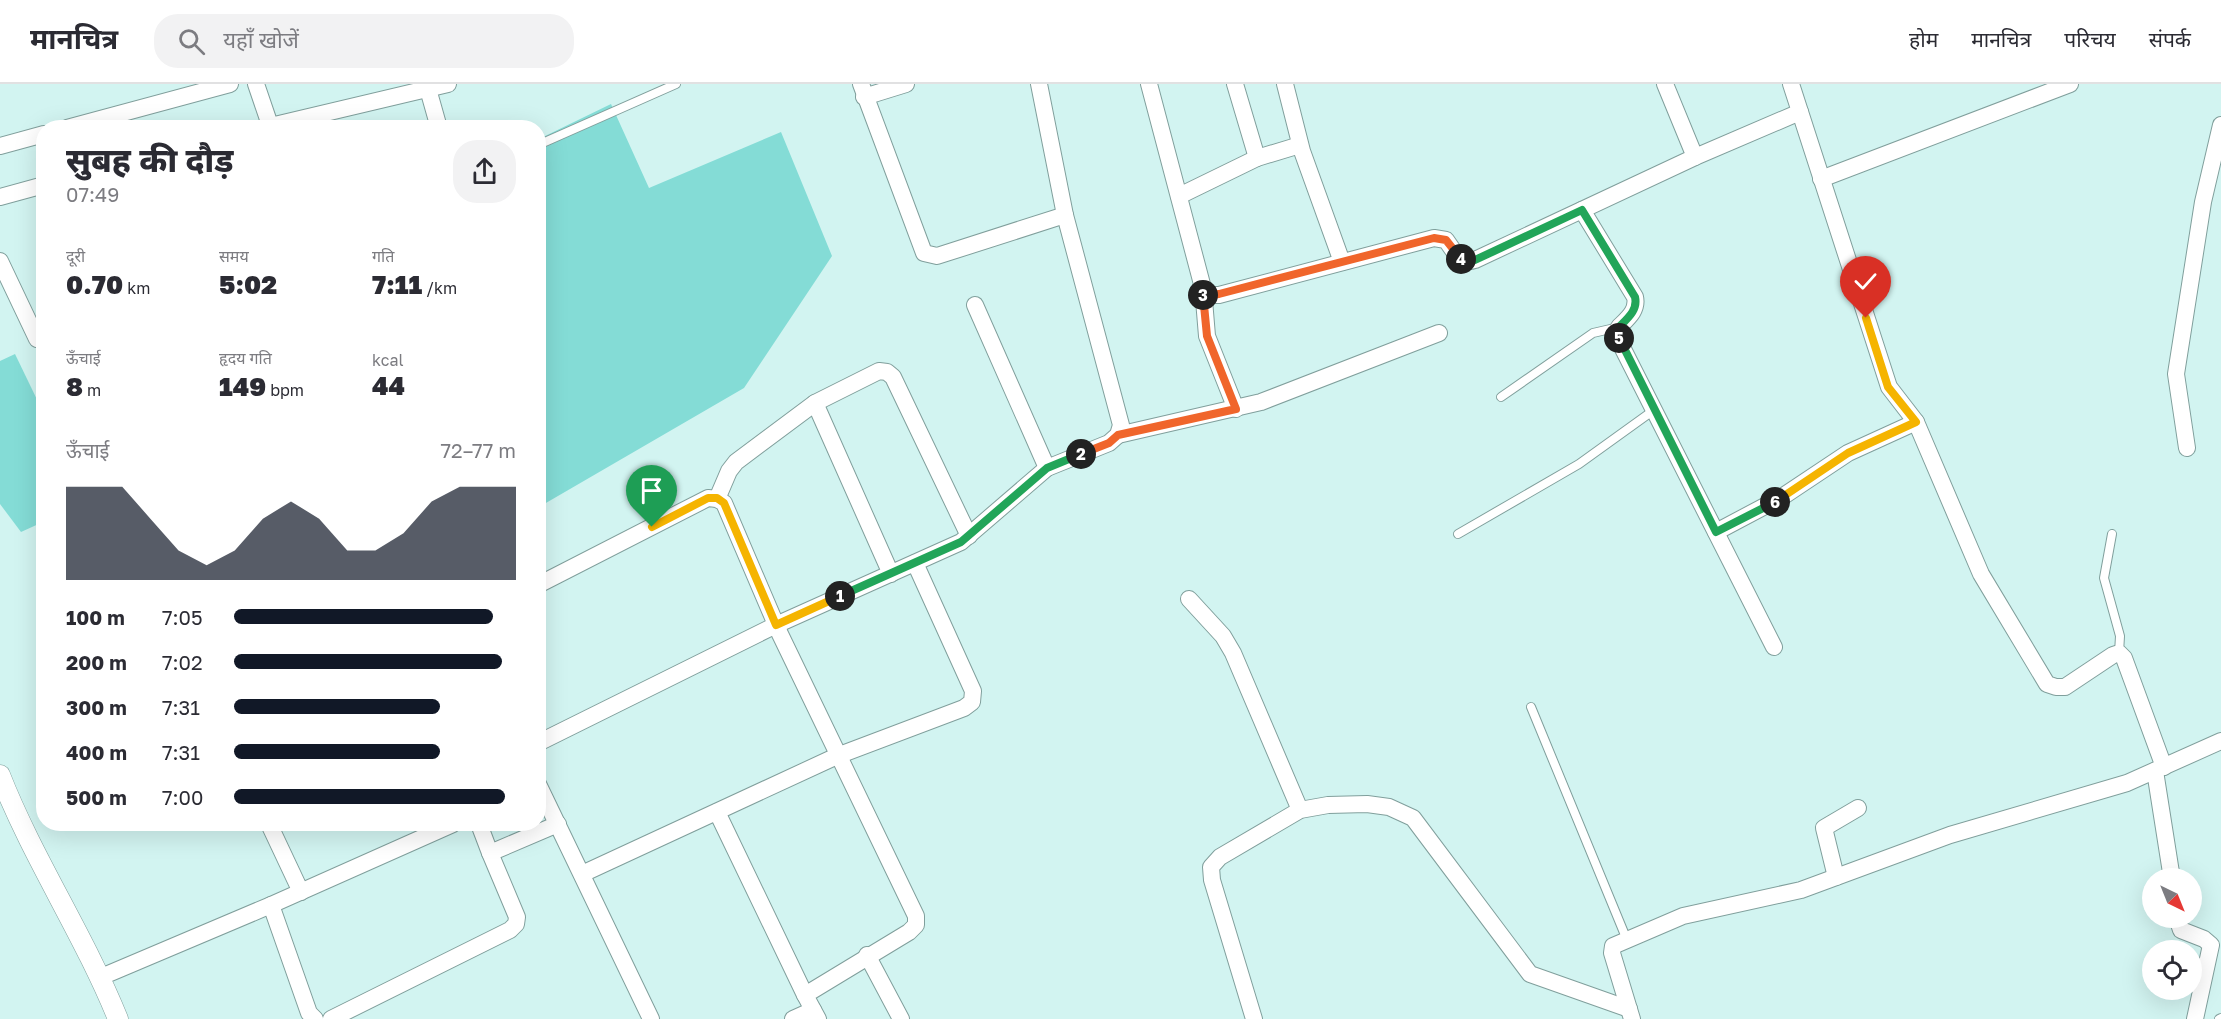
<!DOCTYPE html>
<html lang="hi">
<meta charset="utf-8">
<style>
:root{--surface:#fff;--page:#f2f2f3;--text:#2b2b33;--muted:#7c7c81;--line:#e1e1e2;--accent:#111827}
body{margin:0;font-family:"Golos Text","Noto Sans Devanagari",sans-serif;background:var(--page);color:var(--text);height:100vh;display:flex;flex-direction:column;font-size:22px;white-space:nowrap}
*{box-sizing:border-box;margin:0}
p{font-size:20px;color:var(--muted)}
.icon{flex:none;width:33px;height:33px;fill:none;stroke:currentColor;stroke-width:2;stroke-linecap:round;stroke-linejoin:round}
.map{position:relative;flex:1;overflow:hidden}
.panel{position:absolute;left:36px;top:36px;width:510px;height:711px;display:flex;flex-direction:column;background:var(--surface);border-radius:24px;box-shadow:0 6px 24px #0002}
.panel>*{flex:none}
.needle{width:39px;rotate:137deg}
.buttons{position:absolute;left:2142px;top:784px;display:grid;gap:12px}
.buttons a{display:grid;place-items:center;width:60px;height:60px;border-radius:50%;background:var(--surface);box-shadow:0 6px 24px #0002;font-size:30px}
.pin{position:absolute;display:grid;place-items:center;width:51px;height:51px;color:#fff;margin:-62px -26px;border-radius:50% 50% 50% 0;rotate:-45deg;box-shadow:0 0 6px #0007}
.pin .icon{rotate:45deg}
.km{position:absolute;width:30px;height:30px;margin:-15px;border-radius:50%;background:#222;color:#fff;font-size:16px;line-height:30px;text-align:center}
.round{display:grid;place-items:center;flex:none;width:63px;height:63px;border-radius:24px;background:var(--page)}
.head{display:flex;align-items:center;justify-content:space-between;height:102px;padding:0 30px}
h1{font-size:33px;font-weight:800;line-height:45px}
.metrics{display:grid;grid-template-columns:repeat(3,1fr);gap:9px;height:102px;padding:6px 30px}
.metrics div{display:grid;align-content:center}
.metrics b{font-size:26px;font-weight:800}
.metrics small{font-size:16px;font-weight:400}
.metrics p{font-size:16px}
.chart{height:168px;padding:12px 30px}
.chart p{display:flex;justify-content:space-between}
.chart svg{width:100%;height:108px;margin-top:6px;fill:var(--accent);opacity:.7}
ul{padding:0 30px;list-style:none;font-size:20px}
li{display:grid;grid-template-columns:96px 72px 1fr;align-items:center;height:45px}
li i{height:15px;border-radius:8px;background:var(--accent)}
header{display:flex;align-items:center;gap:36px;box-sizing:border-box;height:84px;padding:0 30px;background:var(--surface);border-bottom:2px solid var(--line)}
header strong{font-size:28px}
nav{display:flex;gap:33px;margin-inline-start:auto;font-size:21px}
.search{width:420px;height:54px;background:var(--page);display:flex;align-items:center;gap:15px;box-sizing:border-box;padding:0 21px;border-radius:24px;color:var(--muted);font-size:22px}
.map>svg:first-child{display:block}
</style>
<header>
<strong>मानचित्र</strong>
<div class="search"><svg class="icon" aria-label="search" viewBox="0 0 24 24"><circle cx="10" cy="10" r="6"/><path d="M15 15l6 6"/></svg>यहाँ खोजें</div>
<nav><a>होम</a><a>मानचित्र</a><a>परिचय</a><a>संपर्क</a></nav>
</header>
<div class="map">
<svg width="2221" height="935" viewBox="0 0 2221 935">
<rect width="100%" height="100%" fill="#d2f4f1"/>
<!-- green -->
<g fill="#84dcd6">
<path d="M611,20L649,104L781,48L832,172L744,304L539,423V55Z"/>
<path d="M15,270L43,328V438L21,448L0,420V277Z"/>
</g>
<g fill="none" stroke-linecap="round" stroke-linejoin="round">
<!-- service casing -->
<g stroke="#809f9c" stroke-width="10">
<g id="service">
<path d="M538,61L676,0"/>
<path d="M1501,313L1593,249L1619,243"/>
<path d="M1458,450L1579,380L1654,326"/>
<path d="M2112,450L2104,494L2120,552L2119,569"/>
<path d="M1531,623L1627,856"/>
<path d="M2219,935L2221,934"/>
</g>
</g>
<!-- minor casing -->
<g stroke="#809f9c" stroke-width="18">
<g id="minor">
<path d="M256,0L271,44"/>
<path d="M861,0L924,169L937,172L1065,131"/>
<path d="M1149,0L1203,204L1210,211H1219L1434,154L1446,156C1454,167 1460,181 1475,176L1695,73L1800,28"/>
<path d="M1235,0L1257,74"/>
<path d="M1285,0L1302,67L1342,178"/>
<path d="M1665,0L1695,73"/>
<path d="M1791,0L1889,303L1916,338L1981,490L2047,600L2056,603H2065L2113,571L2119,569L2124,574L2164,683"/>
<path d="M428,5L439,44"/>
<path d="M864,13L906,0"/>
<path d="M67,44L230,0"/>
<path d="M262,44L448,0"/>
<path d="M0,62L44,50"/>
<path d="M1821,95L2070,0"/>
<path d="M1179,112L1257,74L1300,61"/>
<path d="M0,113L44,101"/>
<path d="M1582,126L1635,213C1638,226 1628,234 1619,243L1621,261L1774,563"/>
<path d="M0,177L37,255L44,252"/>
<path d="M1203,204L1207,252L1236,325"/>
<path d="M975,221L1047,384"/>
<path d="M815,319L891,490"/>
<path d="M1118,351L1261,318L1439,249"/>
<path d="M2187,364L2176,290L2203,118L2221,41"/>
<path d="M717,415L729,387L736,378L815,319L879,287L887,288L893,293L969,452"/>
<path d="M1716,448L1782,413L1848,369L1916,338"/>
<path d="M538,501L708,414L717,415L724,419L780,550L916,832V841L909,848L805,911L818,935"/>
<path d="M1189,515L1223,552L1233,569L1300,726"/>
<path d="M538,659L776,541L961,458L1047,384L1109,359L1118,351L1121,341L1065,131L1039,0"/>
<path d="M2155,687L2172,795"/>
<path d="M538,700L651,935"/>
<path d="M717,728L805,911"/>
<path d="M269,740L301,808"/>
<path d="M479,740L490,769L558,740"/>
<path d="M582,790L837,672L964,624L972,618L973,607L915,479"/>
<path d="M1836,793L1824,744L1858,724"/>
<path d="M271,821L309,929L315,935"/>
<path d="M2177,834L2181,846L2204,855L2211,861L2195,935"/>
<path d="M867,871L901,935"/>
<path d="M101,893L271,821L453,740"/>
<path d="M331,935L510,846L516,840L517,833L490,769"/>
<path d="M793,935L813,926"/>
<path d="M1254,935L1212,796L1211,783L1220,773L1300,726L1328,721L1367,720L1389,723L1413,734L1530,890L1629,925"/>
<path d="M1632,935L1612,869L1613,862L1683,832L1801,806L1950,751L2127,699L2221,657"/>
</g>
</g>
<!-- tertiary casing -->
<g stroke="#809f9c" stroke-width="21">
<path id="tertiary" d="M0,691C33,775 84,851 118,935"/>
</g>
<!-- service -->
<use href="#service" stroke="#fff" stroke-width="8"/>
<!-- minor -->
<use href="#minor" stroke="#fff" stroke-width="16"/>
<!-- tertiary -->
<use href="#tertiary" stroke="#fff" stroke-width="20"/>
</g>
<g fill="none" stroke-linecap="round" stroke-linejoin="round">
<!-- split-1 casing -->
<g stroke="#fff" stroke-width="12">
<path id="split-1" d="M652,443L708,414H717L724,419L776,541L840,512"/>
</g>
<!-- split-2 casing -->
<g stroke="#fff" stroke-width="12">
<path id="split-2" d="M840,512L961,458L1047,384L1081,370"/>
</g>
<!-- split-3 casing -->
<g stroke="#fff" stroke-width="12">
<path id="split-3" d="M1081,370L1109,359L1118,351L1236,325L1207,252L1203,211"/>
</g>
<!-- split-4 casing -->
<g stroke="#fff" stroke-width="12">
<path id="split-4" d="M1203,211V204L1210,211L1219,210L1434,154L1446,156L1461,175"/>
</g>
<!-- split-5 casing -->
<g stroke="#fff" stroke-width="12">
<path id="split-5" d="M1461,175L1468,178L1475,176L1582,126L1635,213C1638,226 1628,234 1619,243V254"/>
</g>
<!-- split-6 casing -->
<g stroke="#fff" stroke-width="12">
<path id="split-6" d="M1619,254L1716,448L1775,418"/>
</g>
<!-- split-7 casing -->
<g stroke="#fff" stroke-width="12">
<path id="split-7" d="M1775,418L1848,369L1916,338L1888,303L1866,234"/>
</g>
<!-- split-1 -->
<use href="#split-1" stroke="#f5b400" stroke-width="8"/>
<!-- split-2 -->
<use href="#split-2" stroke="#22a559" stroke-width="8"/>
<!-- split-3 -->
<use href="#split-3" stroke="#f0652b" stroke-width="8"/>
<!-- split-4 -->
<use href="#split-4" stroke="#f0652b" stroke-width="8"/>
<!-- split-5 -->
<use href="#split-5" stroke="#22a559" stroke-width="8"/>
<!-- split-6 -->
<use href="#split-6" stroke="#22a559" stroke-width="8"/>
<!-- split-7 -->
<use href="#split-7" stroke="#f5b400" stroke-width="8"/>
</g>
</svg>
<div class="buttons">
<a><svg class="needle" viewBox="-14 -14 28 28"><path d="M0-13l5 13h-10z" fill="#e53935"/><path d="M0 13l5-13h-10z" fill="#7c7c81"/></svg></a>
<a><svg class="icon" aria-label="locate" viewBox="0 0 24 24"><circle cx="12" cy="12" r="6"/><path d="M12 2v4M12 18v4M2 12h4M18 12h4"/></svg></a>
</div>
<div class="pin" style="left:652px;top:443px;background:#1e9e55"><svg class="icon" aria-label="arrive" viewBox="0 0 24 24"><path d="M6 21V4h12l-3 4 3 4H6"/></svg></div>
<div class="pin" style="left:1866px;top:234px;background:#d93025"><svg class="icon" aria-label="check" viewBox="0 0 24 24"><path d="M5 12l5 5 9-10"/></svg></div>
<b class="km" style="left:840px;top:512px">1</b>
<b class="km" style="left:1081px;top:370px">2</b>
<b class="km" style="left:1203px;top:211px">3</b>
<b class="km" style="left:1461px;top:175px">4</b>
<b class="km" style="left:1619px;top:254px">5</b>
<b class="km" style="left:1775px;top:418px">6</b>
<section class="panel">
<div class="head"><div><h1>सुबह की दौड़</h1><p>07:49</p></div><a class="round"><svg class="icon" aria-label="share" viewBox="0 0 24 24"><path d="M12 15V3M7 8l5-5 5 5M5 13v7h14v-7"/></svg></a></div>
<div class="metrics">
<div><p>दूरी</p><b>0.70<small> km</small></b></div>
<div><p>समय</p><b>5:02</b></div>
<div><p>गति</p><b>7:11<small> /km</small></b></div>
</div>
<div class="metrics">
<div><p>ऊँचाई</p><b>8<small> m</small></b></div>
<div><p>हृदय गति</p><b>149<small> bpm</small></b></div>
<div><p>kcal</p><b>44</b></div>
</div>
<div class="chart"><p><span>ऊँचाई</span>72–77 m</p>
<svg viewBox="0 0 160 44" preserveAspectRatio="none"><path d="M0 44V6L10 6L20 6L30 19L40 32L50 38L60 32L70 19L80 12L90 19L100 32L110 32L120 25L130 12L140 6L150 6L160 6V44z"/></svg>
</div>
<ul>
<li><b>100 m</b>7:05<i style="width:92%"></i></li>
<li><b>200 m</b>7:02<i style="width:95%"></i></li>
<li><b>300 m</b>7:31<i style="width:73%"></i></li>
<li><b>400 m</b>7:31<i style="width:73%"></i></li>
<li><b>500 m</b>7:00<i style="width:96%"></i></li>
</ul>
</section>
</div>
